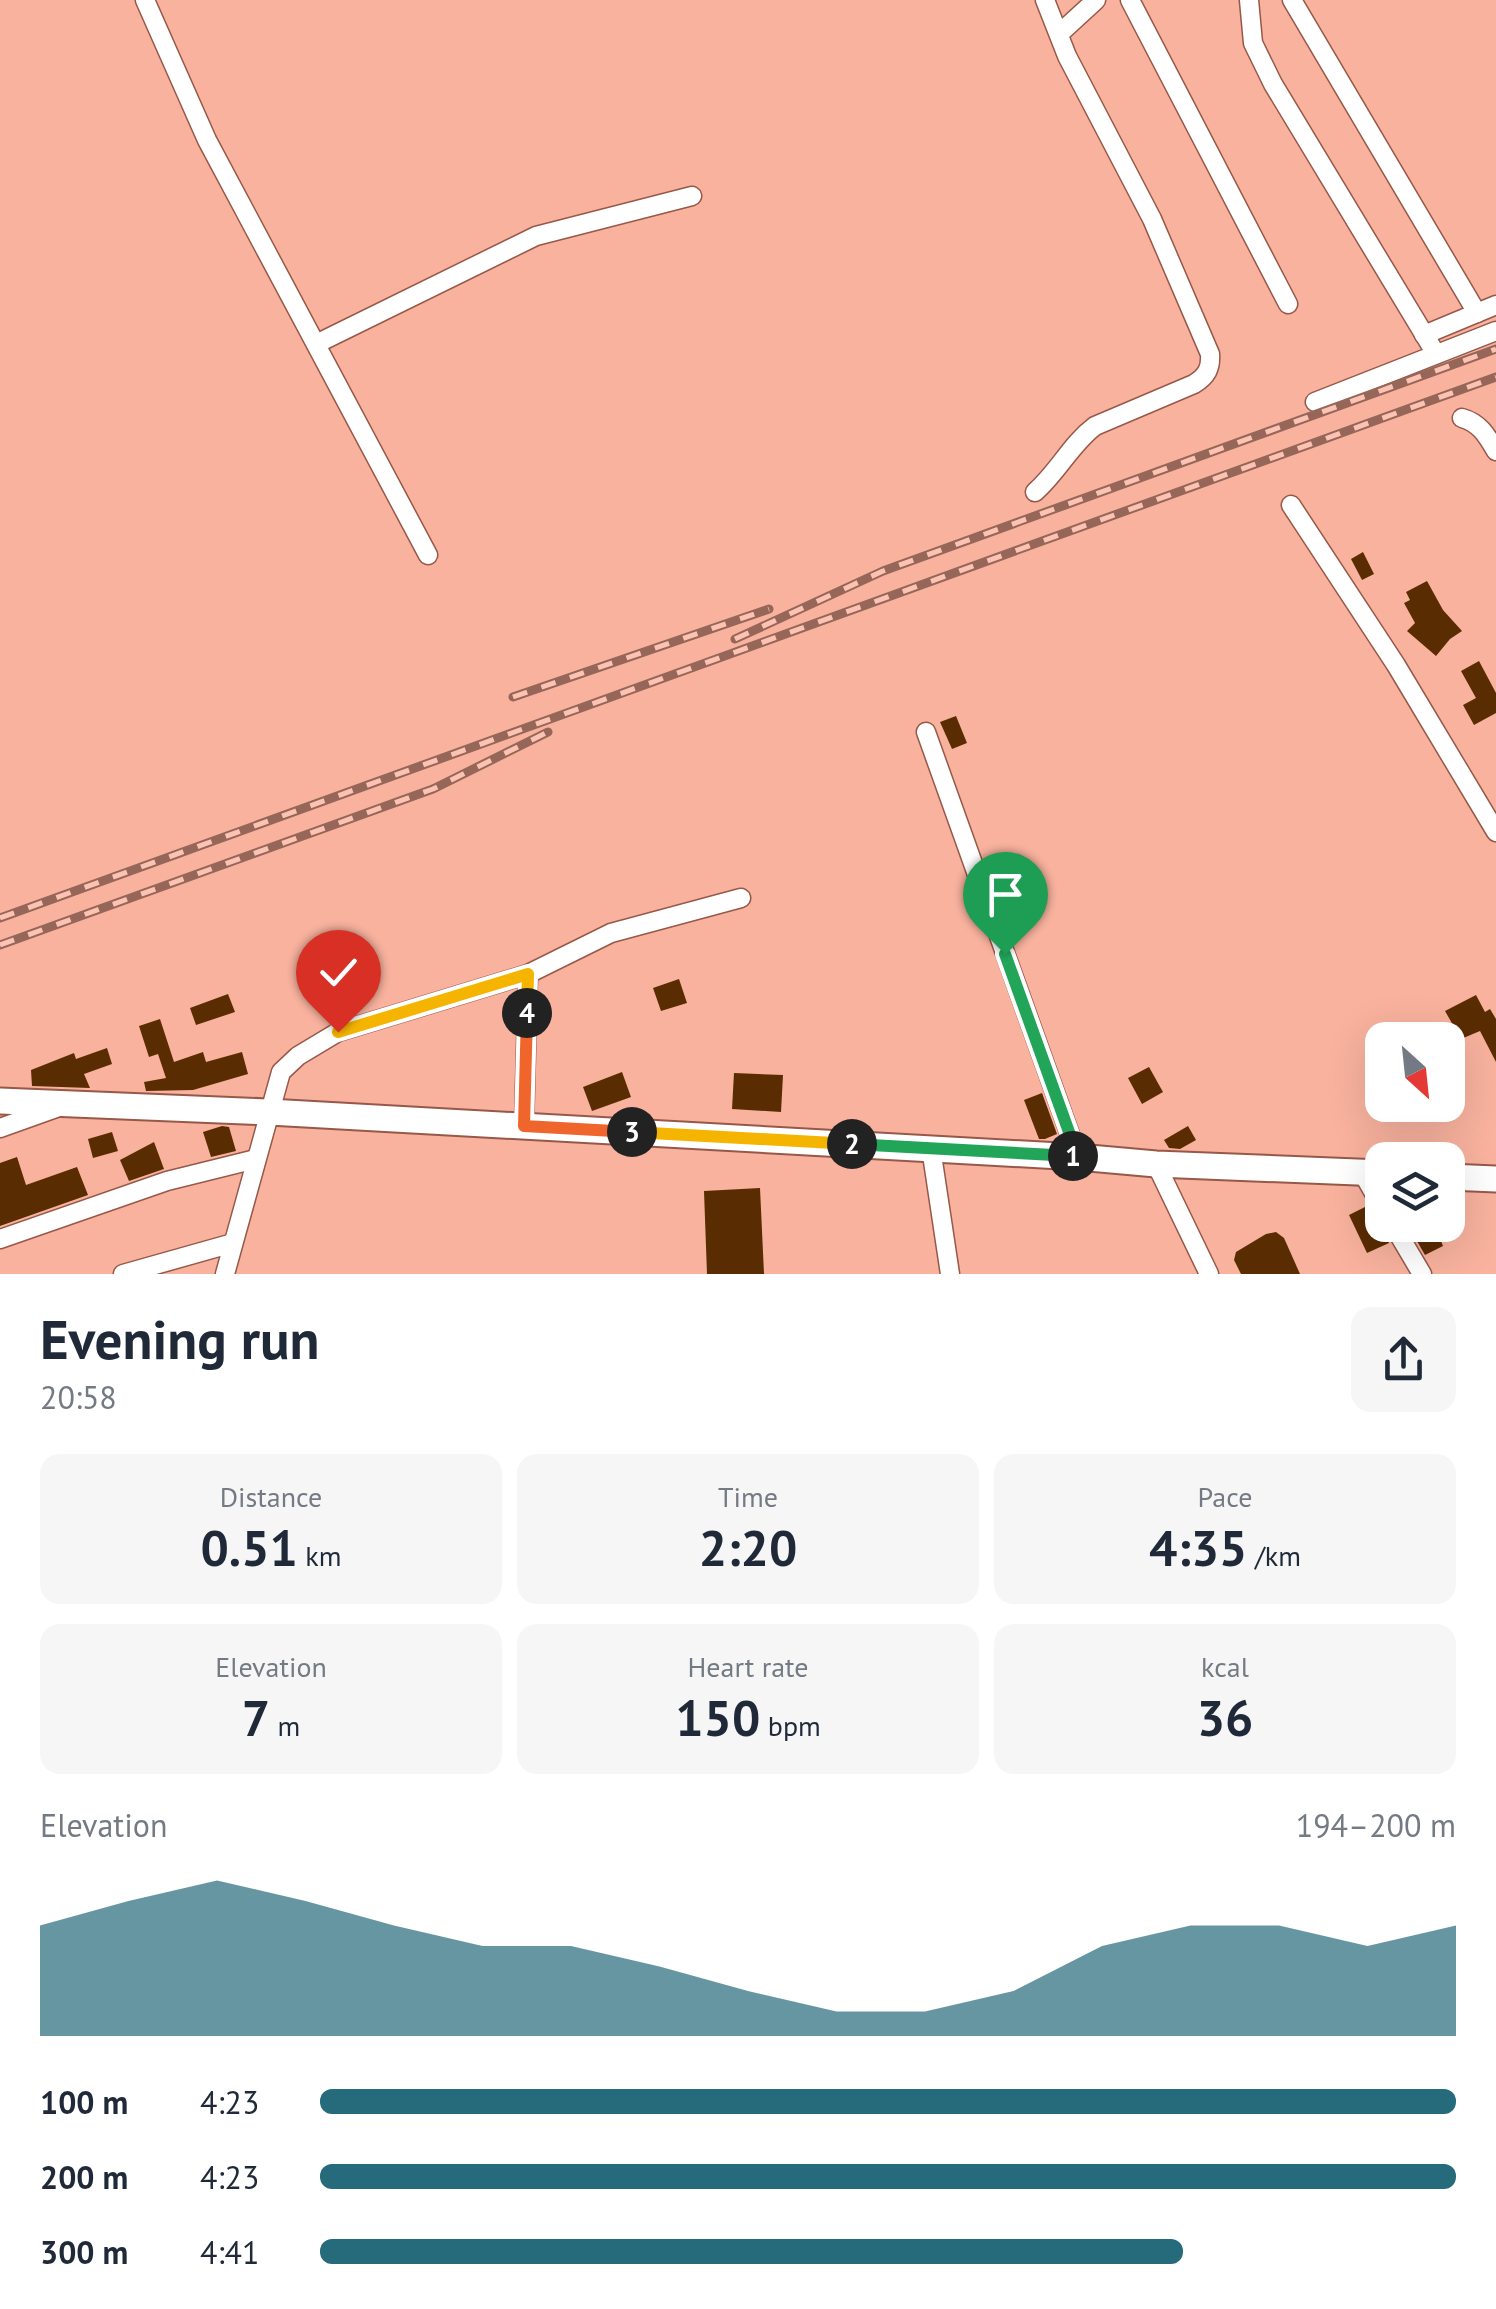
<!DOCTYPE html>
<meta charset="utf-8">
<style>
:root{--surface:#fff;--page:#f6f6f7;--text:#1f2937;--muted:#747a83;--accent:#266b7b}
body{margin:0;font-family:"PT Sans",sans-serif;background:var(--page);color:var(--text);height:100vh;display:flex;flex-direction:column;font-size:38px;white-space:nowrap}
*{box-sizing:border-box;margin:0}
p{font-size:32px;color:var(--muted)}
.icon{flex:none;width:55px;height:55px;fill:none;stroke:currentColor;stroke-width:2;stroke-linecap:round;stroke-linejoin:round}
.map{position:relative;height:1274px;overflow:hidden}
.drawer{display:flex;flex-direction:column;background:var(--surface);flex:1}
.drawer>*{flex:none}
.needle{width:65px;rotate:153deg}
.controls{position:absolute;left:1365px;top:1022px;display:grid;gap:20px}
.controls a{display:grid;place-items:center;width:100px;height:100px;border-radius:20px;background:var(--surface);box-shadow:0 10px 40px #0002;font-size:50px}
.pin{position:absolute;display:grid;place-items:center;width:85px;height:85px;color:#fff;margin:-102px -42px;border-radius:50% 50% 50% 0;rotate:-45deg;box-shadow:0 0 10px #0007}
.pin .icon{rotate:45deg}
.km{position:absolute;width:50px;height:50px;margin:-25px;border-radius:50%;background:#222;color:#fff;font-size:28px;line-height:50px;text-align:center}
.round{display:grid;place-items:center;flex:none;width:105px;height:105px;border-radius:20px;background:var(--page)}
.summary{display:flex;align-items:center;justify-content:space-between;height:170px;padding:0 40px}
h1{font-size:55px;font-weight:800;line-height:75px}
.stats{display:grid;grid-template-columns:repeat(3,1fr);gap:15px;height:170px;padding:10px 40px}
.stats div{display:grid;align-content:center;border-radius:20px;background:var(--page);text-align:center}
.stats b{font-size:50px;font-weight:800}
.stats small{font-size:28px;font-weight:400}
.stats p{font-size:28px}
.chart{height:280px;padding:20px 40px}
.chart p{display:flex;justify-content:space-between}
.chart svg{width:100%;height:180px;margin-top:10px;fill:var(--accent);opacity:.7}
ul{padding:0 40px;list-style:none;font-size:32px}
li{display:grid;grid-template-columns:160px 120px 1fr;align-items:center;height:75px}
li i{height:25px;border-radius:12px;background:var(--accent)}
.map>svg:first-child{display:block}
</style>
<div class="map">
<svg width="1496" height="1274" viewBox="0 0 1496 1274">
<rect width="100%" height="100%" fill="#f8b29e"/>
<!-- building -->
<g fill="#5a2c01">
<path d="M1363,552L1374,574L1362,580L1351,559Z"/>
<path d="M1427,581L1443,610L1462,631L1450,639L1436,656L1407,631L1415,623L1404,603L1410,600L1406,592Z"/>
<path d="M1479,661L1496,693V713L1474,725L1463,705L1476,698L1461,671Z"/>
<path d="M956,716L967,743L952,749L940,722Z"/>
<path d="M679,979L687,1003L661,1011L653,988Z"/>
<path d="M228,994L235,1012L196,1025L190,1008Z"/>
<path d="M1476,995L1485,1012L1490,1009L1496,1019V1062L1480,1031L1461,1039L1445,1011Z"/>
<path d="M160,1019L174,1062L203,1052L206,1062L242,1052L248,1074L193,1090L146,1091L144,1082L166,1078L158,1054L149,1057L139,1026Z"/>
<path d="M107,1048L112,1064L84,1074L90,1088L32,1086L31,1070L74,1053L76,1059Z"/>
<path d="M1149,1067L1163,1092L1142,1104L1128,1078Z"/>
<path d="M622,1072L631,1097L592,1111L583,1087Z"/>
<path d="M734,1073L783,1075L781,1112L732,1109Z"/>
<path d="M1042,1093L1057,1134L1045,1139H1039L1024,1100Z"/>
<path d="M222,1126L229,1127L236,1151L211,1157L203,1132Z"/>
<path d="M1188,1126L1196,1140L1180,1149L1169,1148L1164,1140Z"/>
<path d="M112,1132L118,1151L93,1158L88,1139Z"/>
<path d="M154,1142L164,1169L129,1181L120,1160Z"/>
<path d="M17,1157L26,1185L77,1167L88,1195L0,1226V1163Z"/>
<path d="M760,1188L764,1274H707L704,1191Z"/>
<path d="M1367,1206L1378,1219L1389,1243L1367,1253L1349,1215Z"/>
<path d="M1453,1216L1460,1231L1441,1241L1443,1246L1425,1255L1414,1236L1435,1225H1448V1218Z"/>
<path d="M1276,1232L1284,1238L1300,1274H1241L1234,1260L1236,1252L1266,1234Z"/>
</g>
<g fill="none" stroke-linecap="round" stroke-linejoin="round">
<!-- street casing -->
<g stroke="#975848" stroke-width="21">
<g id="street">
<path d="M145,0L207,140L428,555"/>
<path d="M1130,0L1288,304"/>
<path d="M1249,0L1253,43L1273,84L1436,354"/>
<path d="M1292,0L1477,313"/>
<path d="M1059,34L1096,0"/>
<path d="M1424,335L1496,305"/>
<path d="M316,344L536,236L692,196"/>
<path d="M1315,402L1496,331"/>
<path d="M1462,418C1480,423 1487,436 1496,451"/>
<path d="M1035,492C1058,472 1071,444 1095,426L1194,384C1207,376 1211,368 1210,354L1152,219L1067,56L1045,0"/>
<path d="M1291,505L1396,665L1496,832"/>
<path d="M926,732L1078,1157"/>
<path d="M524,1126L528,974"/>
<path d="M0,1128L56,1108"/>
<path d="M931,1148L950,1274"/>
<path d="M1156,1164L1209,1274"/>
<path d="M1362,1172L1382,1207"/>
<path d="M1393,1225L1422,1274"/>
<path d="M0,1239L167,1181L256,1159"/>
<path d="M123,1274L233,1243"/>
<path d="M225,1274L281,1072L298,1056L338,1032L528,974L611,933L741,898"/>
</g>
</g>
<!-- secondary casing -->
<g stroke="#975848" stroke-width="29">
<g id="secondary">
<path d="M0,1101L269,1112L1078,1157L1156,1164L1382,1173"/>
<path d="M1448,1177L1496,1179"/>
</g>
</g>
<!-- street -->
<use href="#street" stroke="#fff" stroke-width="18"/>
<!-- secondary -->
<use href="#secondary" stroke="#fff" stroke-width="25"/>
<!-- rail casing -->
<g stroke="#966658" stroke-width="9">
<g id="rail">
<path d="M735,639L883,571L1496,349"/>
<path d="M513,697L769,609"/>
<path d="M0,918L1496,377"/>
<path d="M0,945L433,789L548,732"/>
</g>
</g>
<!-- rail -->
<use href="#rail" stroke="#fcc3b3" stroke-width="5" stroke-dasharray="15" stroke-linecap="butt"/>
</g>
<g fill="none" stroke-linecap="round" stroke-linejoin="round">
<!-- split-1 casing -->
<g stroke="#fff" stroke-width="20">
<path id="split-1" d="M1005,954L1078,1157L1073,1156"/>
</g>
<!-- split-2 casing -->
<g stroke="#fff" stroke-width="20">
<path id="split-2" d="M852,1144L1073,1156"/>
</g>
<!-- split-3 casing -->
<g stroke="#fff" stroke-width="20">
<path id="split-3" d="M632,1132L852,1144"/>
</g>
<!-- split-4 casing -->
<g stroke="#fff" stroke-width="20">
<path id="split-4" d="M527,1013L524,1126L632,1132"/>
</g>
<!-- split-5 casing -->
<g stroke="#fff" stroke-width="20">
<path id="split-5" d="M338,1032L528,974L527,1013"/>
</g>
<!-- split-1 -->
<use href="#split-1" stroke="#22a559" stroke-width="12"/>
<!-- split-2 -->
<use href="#split-2" stroke="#22a559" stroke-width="12"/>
<!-- split-3 -->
<use href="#split-3" stroke="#f5b400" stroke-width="12"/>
<!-- split-4 -->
<use href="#split-4" stroke="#f0652b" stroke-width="12"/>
<!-- split-5 -->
<use href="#split-5" stroke="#f5b400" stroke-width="12"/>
</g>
</svg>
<div class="controls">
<a><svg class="needle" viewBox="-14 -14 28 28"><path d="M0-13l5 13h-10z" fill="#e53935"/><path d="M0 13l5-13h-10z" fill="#747a83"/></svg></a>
<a><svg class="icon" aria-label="layers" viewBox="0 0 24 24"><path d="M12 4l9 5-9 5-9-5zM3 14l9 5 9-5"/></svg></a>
</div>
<div class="pin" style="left:1005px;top:954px;background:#1e9e55"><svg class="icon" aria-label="arrive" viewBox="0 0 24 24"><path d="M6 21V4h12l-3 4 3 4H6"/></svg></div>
<div class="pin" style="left:338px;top:1032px;background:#d93025"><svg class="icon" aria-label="check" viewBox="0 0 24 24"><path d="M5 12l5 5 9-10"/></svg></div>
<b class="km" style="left:1073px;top:1156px">1</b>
<b class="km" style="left:852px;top:1144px">2</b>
<b class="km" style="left:632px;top:1132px">3</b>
<b class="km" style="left:527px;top:1013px">4</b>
</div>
<section class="drawer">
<div class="summary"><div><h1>Evening run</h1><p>20:58</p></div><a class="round"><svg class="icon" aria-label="share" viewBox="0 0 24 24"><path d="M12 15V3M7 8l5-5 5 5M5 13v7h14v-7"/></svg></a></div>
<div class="stats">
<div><p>Distance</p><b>0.51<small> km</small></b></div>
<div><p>Time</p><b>2:20</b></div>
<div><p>Pace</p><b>4:35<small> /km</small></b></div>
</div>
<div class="stats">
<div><p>Elevation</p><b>7<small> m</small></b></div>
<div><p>Heart rate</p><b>150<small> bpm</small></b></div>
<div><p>kcal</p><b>36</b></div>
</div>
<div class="chart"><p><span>Elevation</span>194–200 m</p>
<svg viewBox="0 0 160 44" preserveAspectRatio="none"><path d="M0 44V17L10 11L20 6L30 11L40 17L50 22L60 22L70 27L80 33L90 38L100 38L110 33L120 22L130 17L140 17L150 22L160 17V44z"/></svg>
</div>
<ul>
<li><b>100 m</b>4:23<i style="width:100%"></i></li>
<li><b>200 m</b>4:23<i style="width:100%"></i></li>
<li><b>300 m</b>4:41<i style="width:76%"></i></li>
</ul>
</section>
